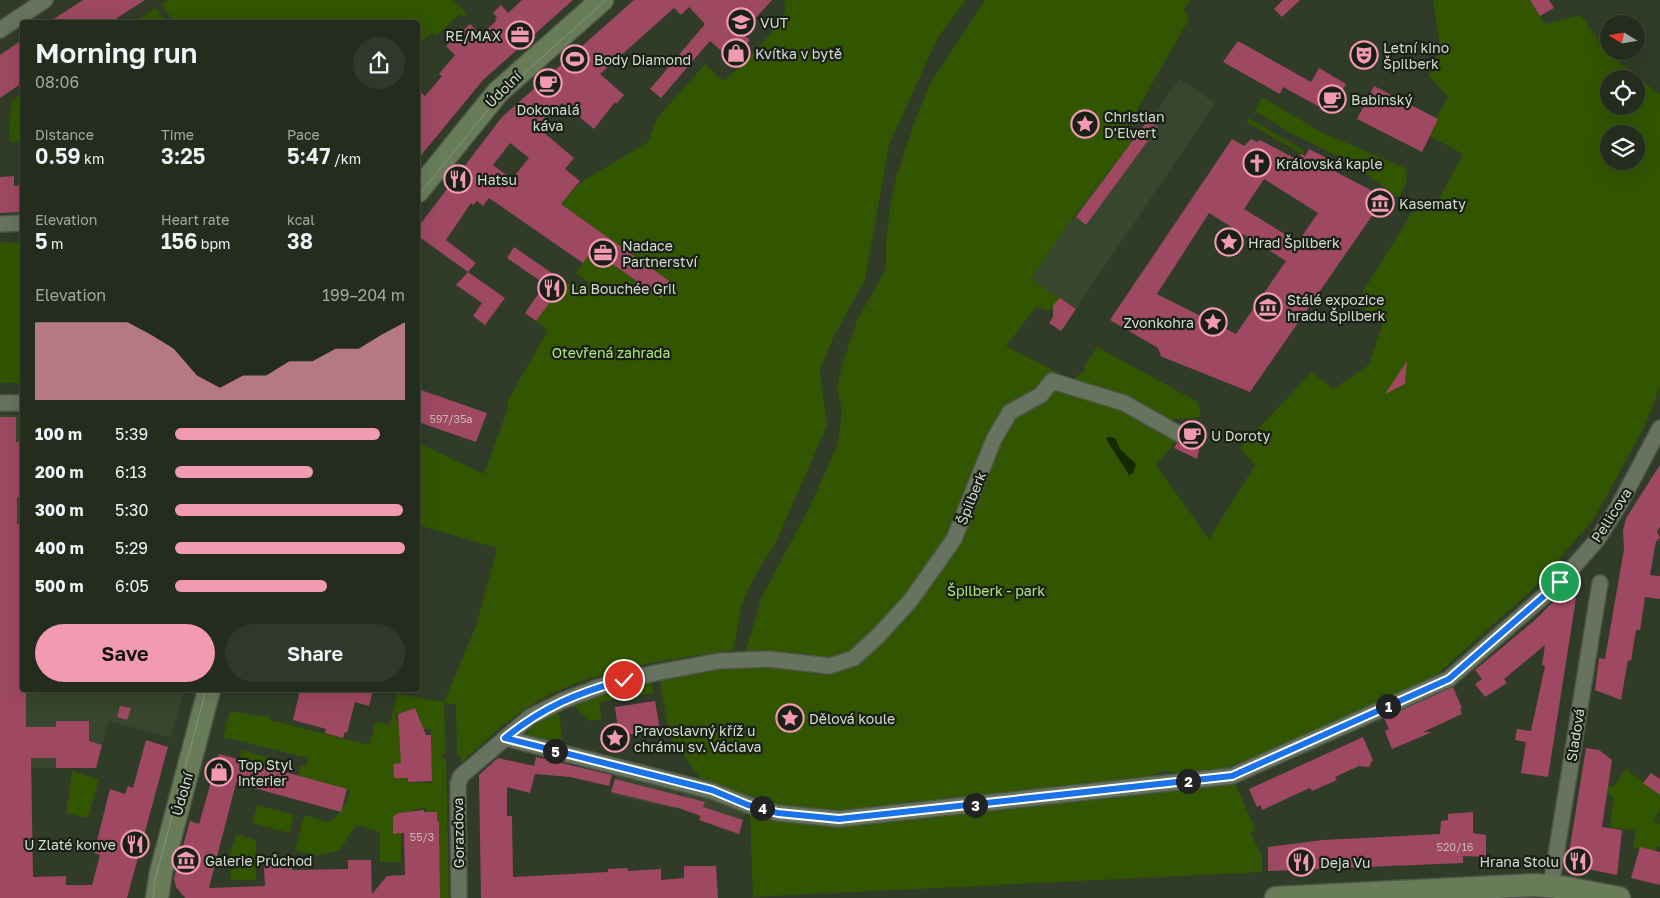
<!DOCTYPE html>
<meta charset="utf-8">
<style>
:root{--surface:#242c1e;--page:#30382b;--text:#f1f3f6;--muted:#a3a7a4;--line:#41483c;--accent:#f19ab1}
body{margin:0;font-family:"Golos Text",sans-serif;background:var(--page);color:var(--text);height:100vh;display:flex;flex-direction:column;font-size:19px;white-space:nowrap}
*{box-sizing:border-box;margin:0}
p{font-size:16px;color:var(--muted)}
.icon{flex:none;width:28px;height:28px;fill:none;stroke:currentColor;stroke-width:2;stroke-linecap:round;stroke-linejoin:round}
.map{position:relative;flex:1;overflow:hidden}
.details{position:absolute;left:20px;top:20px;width:400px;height:672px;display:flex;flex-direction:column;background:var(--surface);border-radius:5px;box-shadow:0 5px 20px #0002,0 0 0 1px var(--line)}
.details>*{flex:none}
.needle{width:32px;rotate:281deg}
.controls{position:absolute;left:1600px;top:15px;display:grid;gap:10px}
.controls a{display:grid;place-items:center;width:45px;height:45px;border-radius:50%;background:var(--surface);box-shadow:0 5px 20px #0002,0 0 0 1px var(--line);font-size:25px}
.pin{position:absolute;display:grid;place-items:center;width:42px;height:42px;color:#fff;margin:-21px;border:2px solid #fff;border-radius:50%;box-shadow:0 1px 5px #0007}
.km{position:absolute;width:25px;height:25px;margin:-12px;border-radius:50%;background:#222;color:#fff;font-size:14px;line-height:25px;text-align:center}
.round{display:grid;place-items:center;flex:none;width:52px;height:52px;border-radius:26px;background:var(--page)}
.headline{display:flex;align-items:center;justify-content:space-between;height:85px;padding:0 15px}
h1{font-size:28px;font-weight:600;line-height:38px}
.figures{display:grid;grid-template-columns:repeat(3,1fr);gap:8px;height:85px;padding:5px 15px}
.figures div{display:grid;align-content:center}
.figures b{font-size:21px;font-weight:600}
.figures small{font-size:14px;font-weight:400}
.figures p{font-size:14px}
.chart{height:140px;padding:10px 15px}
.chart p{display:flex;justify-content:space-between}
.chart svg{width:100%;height:90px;margin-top:5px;fill:var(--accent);opacity:.7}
.cta{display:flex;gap:10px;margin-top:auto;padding:10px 15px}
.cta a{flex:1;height:58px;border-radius:30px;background:var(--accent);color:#111;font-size:20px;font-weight:600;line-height:58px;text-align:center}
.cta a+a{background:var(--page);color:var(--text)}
ul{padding:0 15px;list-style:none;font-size:16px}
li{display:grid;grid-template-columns:80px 60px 1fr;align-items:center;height:38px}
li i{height:12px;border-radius:6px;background:var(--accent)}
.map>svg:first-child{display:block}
</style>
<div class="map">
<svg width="1660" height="898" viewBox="0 0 1660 898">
<rect width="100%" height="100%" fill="#303b28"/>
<!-- built -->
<g fill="#38462d">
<path d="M1180,79L1215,103L1076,309L1031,279L1074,216Z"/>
<path d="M0,414L22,415V690H184L171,738L109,721L96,768H0Z"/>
<path d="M616,775L679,790L674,809L611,795Z"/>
<path d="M681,791L704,796L745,813L739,834L699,820L700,815L681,810Z"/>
</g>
<!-- green -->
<g fill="#315500" fill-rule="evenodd">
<path d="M168,0H453L467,13L464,17L460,14L436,36L431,33L418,46V22H174L162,4Z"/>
<path d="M784,0H966L938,37L889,145L865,280L833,338L820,370L827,426L776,542L752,581L742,604L733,650C662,661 586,669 525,709C502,724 481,745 461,763L460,755H457L456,704L444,703L446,754H442V759H446L449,898H440L438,851L440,841H437L439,823L437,822V812H426V807L412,810V812L398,813L393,817V834L401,833V862H380V832L356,825L340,850L317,856L295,850L304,815L329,822L341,812L343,804H346L350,790L298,776L300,766L306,767L308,758L223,737L230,711L270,717V720L369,745L375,722L390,725L397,694L444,702L476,626L497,548L418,525V443L484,474L508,408V400L548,330L536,321L565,282L568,284L571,281L584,290L589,283L576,273L592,250L661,298L672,283L561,204L581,182L648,142L657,118L705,64L723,81C749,61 769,38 786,10ZM415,708L423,729H431L432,783L412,782L408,784V778H394V764L401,763L402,737L395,715Z"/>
<path d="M985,0H1190L1184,10L1189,19L1125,131L1134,139L1074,216L1031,279L1060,299L1054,309L1051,308L1049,311L1036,307L1006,346L1072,380L1086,369L1084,366L1097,347L1198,402L1201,417L1172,420L1184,428L1177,442L1171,445V447L1156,465L1209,539L1255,465L1240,448L1312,372L1333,389L1369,365L1383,323L1356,303L1421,198L1436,204L1463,154L1430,136L1438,119L1436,118L1448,97L1429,76L1440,46L1433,0H1530L1545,24L1581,15L1604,49L1660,95V386L1644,428L1593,520L1534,588L1433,678L1306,735L1216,772L1192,775L1164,771L1143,779L937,801H910L891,806L852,810H821L763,801L700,778L669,735L660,681L664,677L739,665L746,649L761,599L810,506L838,444L842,411L837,388L842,365L857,320L886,269V240L890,207L896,178L915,120L930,84ZM1609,79H1636V106H1609ZM1609,134H1636V161H1609Z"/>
<path d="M156,8L166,22H135Z"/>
<path d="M22,95V142H9L11,100Z"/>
<path d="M1262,97L1321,132L1405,168C1410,179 1404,188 1399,198L1351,163L1291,133L1255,111Z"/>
<path d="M1249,118L1303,150L1305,156L1246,122Z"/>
<path d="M22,242V383H0V243Z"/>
<path d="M651,681L654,693L599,702L602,719L589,721L574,706L573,704L597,694Z"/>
<path d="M554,712H557L560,717L562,745L528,737L527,730L529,726Z"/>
<path d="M242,750L273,759L270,768L239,760Z"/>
<path d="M1626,769L1660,795V810L1654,820L1660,825V847L1657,846L1655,853L1633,848L1636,831L1610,827L1614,797L1607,793L1608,786L1614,787Z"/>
<path d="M72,771L99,779L88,818L66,813Z"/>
<path d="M1235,783L1256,831L1250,832L1262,856V872L753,897L750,814L773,821L838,826Z"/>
<path d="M257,805L294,815L289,833L252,823Z"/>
<path d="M236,834L256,840V880H231L230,872L235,868V861H228Z"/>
</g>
<!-- water -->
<path fill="#152900" d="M1108,437L1115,438L1120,449L1136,464L1133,473L1129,475L1106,439Z"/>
<!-- building -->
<g fill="#9e4862" fill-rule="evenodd">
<path d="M83,0H145L117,18L120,22H49Z"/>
<path d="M522,0H573L483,80L418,159V90L425,96L442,76L439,74L455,55L446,46L470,24L481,35L496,21L495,19L497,17L493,13L501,5L508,13Z"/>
<path d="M634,0H772L742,33L750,40L733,61L710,41L661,98L650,89L705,24L689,7L681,15L674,8L600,74L624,95L616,104L615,102L594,129L562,103L536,126L574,158L565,169L580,181L561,204L672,283L661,298L592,250L583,263L489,198L483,206L477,201L473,205L471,203L446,240L476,263L468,272L418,236V227L502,117ZM510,143L529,158L512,179L493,165Z"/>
<path d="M1283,0H1300L1282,17L1274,9Z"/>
<path d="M1530,0H1549L1554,8L1540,16Z"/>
<path d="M22,40V83L0,98V55Z"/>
<path d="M1238,41L1311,82L1319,68L1346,84L1334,105L1322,99L1318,106L1283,87L1280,94L1223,62Z"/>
<path d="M1374,86L1438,119L1422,152L1357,119Z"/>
<path d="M1148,120L1158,127L1086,225L1076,217Z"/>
<path d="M1232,139L1244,146L1251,139L1257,142L1260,140L1298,160L1301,154L1305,156L1309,149L1340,165L1336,172L1369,189L1383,200L1250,392L1165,358L1161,356L1158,348L1110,320ZM1264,179L1318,213L1298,242L1244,209ZM1209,213L1286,261L1236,334L1157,294Z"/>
<path d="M14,176V186L22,185V212L0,213V177Z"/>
<path d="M514,247L565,282L536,321L525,313L545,284L507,258Z"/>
<path d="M468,272L505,298L485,325L473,316L482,303L456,285Z"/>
<path d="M1060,298L1076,309L1061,331L1049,323L1053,317V305Z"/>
<path d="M1407,361L1405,384L1385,394Z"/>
<path d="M418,389L487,413L476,442L418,422Z"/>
<path d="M0,417H16V442H22V497H17V524H22V690H26V727H56V721H89V741L102,745L96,768H56V758H31L33,877L66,876V885H92L100,855L94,853L110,789L125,794L128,786L133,788L146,740L168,747L127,898H0Z"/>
<path d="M1189,430L1202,437L1197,459L1174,448L1177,443L1182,444L1189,440Z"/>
<path d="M1660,465V527L1657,531L1660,538L1656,541L1650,575L1660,576V599L1645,597L1640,630H1636L1631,661L1628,660L1621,700L1595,690L1599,658L1605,659L1624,549L1623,531L1626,518Z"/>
<path d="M1566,589L1571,594H1576L1575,605L1548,777L1521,773L1526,742L1515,740L1517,729L1531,731L1545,666L1542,665L1545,645L1504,679L1507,683L1485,697L1475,684L1482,679L1475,670L1535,620Z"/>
<path d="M1453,687L1462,708L1460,709L1462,714L1423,732H1432L1392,749L1385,731L1389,729L1384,718Z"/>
<path d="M300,690H373L369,706L355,702L347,733L345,732L343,738L325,733L326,729L293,720Z"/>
<path d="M655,701L660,730L619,736L615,707Z"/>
<path d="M120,706L131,708L127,720L117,717Z"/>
<path d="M415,708L426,735H431L432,781L408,782V778H394L393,764L401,763L398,714Z"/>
<path d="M1363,737L1373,760L1369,767L1359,766L1335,777L1337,780L1312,791L1310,788L1262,810L1261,805L1257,807L1249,789Z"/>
<path d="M1586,748L1599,750L1612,760L1602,827L1622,830L1617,875L1572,866L1574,861L1568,859Z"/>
<path d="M219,754L347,789L341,812L236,783L209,888L265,886L264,866H292V870L348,869V860H371L372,894L387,876L405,875L404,833L393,834V817L398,813L424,810V812H437V822H439L440,898H185L176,887L174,878L190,821L199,824Z"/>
<path d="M536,757L612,775L609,786L570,777L535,774L530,793L507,787V816H512L513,877L608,872V869L627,868L628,871L661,869V880L684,878V866H716L718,898H481L479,775L498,758L534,766Z"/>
<path d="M1651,773L1660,779V795L1643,783Z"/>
<path d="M615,779L705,802L703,807L743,820L739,834L699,820L701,816L682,809L611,792Z"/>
<path d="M1473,812V833L1486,835V857L1463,856V863L1268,871V847L1323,840L1440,834L1441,821L1448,820V814Z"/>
<path d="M1640,847L1660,852V885L1631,878Z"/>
</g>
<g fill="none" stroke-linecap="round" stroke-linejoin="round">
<!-- street casing -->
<g stroke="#4d5646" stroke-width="18">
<g id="street">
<path d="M0,30L45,0"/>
<path d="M0,224L22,223"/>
<path d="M0,403H22"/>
<path d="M505,738L712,791L748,805L778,813L839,819L1232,776L1449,679L1560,582L1597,540L1618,507L1660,428"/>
<path d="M1551,886L1600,583"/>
<path d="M459,898L458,784L461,776L468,770L530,717L562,701L602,686L655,673L719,661L768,659L830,666L854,658L878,636L911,600L954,539L994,439L1010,412L1041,395L1052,381L1124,403L1181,435"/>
</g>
</g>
<!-- secondary casing -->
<g stroke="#4d5646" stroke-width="25">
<g id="secondary">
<path d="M418,191L498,92L602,0"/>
<path d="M157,898L161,872L209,690"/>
<path d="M1276,898L1536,885L1566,888L1619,898"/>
</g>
</g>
<!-- street -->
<use href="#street" stroke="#67735e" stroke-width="15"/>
<!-- secondary -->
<use href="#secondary" stroke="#687c58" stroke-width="22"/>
<!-- tram -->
<g stroke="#868f80" stroke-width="1">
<path d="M418,196L500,95L606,0"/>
<path d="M153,898L155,880L206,690"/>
</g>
</g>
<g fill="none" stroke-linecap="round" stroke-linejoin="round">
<!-- route casing -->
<g stroke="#fff" stroke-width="10">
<path id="route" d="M624,680C577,693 543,707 505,738L712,790L748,805L778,813L839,819L1232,776L1449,679L1560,582"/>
</g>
<!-- route -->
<use href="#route" stroke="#1a73e8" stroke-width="6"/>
</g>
<!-- icons -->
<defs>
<g id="university-ring" transform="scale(1.4375)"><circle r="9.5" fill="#1b2017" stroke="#f19ab1" stroke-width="1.5"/><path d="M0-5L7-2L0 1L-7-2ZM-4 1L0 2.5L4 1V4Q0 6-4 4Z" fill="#f19ab1"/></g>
<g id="office-ring" transform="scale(1.4375)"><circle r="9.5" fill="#1b2017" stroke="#f19ab1" stroke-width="1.5"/><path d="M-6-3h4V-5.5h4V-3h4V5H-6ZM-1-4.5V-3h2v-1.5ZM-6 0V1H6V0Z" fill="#f19ab1"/></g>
<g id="shop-ring" transform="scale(1.4375)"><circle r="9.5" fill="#1b2017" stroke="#f19ab1" stroke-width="1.5"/><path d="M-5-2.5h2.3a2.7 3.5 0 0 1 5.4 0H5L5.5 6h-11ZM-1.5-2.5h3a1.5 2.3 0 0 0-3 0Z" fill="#f19ab1"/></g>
<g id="theatre-ring" transform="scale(1.4375)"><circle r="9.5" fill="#1b2017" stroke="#f19ab1" stroke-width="1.5"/><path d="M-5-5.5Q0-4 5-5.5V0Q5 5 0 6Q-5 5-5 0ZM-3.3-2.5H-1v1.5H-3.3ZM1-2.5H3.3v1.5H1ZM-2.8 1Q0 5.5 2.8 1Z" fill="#f19ab1"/></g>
<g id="stadium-ring" transform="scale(1.4375)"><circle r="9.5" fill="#1b2017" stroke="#f19ab1" stroke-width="1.5"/><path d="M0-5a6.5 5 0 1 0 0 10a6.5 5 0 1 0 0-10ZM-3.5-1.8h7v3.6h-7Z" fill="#f19ab1"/></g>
<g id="cafe-ring" transform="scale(1.4375)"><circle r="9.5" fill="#1b2017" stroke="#f19ab1" stroke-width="1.5"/><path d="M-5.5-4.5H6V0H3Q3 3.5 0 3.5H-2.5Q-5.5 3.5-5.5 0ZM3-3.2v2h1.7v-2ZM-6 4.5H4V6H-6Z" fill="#f19ab1"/></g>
<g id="sight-ring" transform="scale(1.4375)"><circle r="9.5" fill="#1b2017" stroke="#f19ab1" stroke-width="1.5"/><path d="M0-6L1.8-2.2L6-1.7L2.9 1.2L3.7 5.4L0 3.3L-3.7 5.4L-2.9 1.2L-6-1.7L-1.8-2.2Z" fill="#f19ab1"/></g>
<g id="church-ring" transform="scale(1.4375)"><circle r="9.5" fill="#1b2017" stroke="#f19ab1" stroke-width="1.5"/><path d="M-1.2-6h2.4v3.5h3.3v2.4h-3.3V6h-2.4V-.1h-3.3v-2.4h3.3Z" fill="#f19ab1"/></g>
<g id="restaurant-ring" transform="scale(1.4375)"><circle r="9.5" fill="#1b2017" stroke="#f19ab1" stroke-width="1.5"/><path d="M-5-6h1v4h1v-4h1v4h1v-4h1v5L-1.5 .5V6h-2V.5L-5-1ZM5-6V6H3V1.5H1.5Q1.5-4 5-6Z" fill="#f19ab1"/></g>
<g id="museum-ring" transform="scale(1.4375)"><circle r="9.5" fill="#1b2017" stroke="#f19ab1" stroke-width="1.5"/><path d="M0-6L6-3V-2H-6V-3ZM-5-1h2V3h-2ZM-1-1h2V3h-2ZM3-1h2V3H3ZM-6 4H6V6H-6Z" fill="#f19ab1"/></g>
</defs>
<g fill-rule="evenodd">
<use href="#university-ring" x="741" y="22"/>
<use href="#office-ring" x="520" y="35"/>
<use href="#shop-ring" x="736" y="53"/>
<use href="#theatre-ring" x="1364" y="55"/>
<use href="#stadium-ring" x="575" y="59"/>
<use href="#cafe-ring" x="548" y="83"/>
<use href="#cafe-ring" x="1332" y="99"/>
<use href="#sight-ring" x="1085" y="124"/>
<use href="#church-ring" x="1257" y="163"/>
<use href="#restaurant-ring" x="458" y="179"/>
<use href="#museum-ring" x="1380" y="203"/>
<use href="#sight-ring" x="1229" y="242"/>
<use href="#office-ring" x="603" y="253"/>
<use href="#restaurant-ring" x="552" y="288"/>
<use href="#museum-ring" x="1268" y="307"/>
<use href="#sight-ring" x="1213" y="322"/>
<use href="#cafe-ring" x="1192" y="435"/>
<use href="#sight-ring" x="790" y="718"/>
<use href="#sight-ring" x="615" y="738"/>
<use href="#shop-ring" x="219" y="772"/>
<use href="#restaurant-ring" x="135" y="844"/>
<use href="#museum-ring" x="186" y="860"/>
<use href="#restaurant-ring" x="1578" y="861"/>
<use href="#restaurant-ring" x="1301" y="862"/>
</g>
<g text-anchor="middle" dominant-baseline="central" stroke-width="4.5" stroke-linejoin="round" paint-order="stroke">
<!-- number labels -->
<g font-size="11" fill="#c7b7b4">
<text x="451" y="418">597/35a</text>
<text x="422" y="836">55/3</text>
<text x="1455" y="846">520/16</text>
</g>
<!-- poi labels -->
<g font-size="14" fill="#d5dcd0" stroke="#1b2017" text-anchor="start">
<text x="760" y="22">VUT</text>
<text x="501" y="35" text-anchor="end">RE/MAX</text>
<text x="1383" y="47">Letní kino<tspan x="1383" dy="16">Špilberk</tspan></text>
<text x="755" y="53">Kvítka v bytě</text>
<text x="594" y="59">Body Diamond</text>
<text x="1351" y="99">Babinský</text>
<text x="548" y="109" text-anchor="middle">Dokonalá<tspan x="548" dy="16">káva</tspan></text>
<text x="1104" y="116">Christian<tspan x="1104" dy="16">D'Elvert</tspan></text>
<text x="1276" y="163">Královská kaple</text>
<text x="477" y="179">Hatsu</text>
<text x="1399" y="203">Kasematy</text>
<text x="1248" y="242">Hrad Špilberk</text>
<text x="622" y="245">Nadace<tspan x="622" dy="16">Partnerství</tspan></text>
<text x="571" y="288">La Bouchée Gril</text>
<text x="1287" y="299">Stálé expozice<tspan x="1287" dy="16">hradu Špilberk</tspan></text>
<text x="1194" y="322" text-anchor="end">Zvonkohra</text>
<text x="1211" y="435">U Doroty</text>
<text x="809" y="718">Dělová koule</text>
<text x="634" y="730">Pravoslavný kříž u<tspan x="634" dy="16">chrámu sv. Václava</tspan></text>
<text x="238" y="764">Top Styl<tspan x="238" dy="16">interier</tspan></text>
<text x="116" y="844" text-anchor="end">U Zlaté konve</text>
<text x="205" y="860">Galerie Průchod</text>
<text x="1559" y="861" text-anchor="end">Hrana Stolu</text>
<text x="1320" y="862">Deja Vu</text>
</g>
<!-- street labels -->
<g font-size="14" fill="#d5dcd0" stroke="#1b2017">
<text transform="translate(503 89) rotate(-45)">Údolní</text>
<text transform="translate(971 498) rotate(-68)">Špilberk</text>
<text transform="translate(1611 515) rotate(-57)">Pellicova</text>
<text transform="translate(1575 735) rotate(-81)">Sladová</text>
<text transform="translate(182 794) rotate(-74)">Údolní</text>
<text transform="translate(458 833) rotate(-91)">Gorazdova</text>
</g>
<!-- park labels -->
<g font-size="14" fill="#b0e77e" stroke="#1b2017">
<text x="611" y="352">Otevřená zahrada</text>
<text x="996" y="590">Špilberk - park</text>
</g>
</g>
</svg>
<div class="controls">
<a><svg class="needle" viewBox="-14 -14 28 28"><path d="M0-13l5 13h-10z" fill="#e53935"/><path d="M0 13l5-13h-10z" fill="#a3a7a4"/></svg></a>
<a><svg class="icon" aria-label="locate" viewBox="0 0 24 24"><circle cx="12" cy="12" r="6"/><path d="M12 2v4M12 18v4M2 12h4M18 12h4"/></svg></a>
<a><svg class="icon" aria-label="layers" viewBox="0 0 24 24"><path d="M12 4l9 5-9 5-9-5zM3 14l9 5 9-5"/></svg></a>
</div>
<div class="pin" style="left:1560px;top:582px;background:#1e9e55"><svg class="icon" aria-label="arrive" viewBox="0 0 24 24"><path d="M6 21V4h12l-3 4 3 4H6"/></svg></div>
<div class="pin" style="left:624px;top:680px;background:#d93025"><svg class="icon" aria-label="check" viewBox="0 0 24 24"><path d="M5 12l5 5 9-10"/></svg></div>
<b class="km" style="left:1388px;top:706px">1</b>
<b class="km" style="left:1188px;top:781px">2</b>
<b class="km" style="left:975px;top:805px">3</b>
<b class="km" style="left:762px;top:808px">4</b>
<b class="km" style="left:555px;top:751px">5</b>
<section class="details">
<div class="headline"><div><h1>Morning run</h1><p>08:06</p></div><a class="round"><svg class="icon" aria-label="share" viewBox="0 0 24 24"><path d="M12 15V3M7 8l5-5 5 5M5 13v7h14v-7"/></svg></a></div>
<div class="figures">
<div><p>Distance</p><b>0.59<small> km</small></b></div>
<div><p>Time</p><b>3:25</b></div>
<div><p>Pace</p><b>5:47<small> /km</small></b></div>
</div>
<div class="figures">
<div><p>Elevation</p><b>5<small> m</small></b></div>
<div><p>Heart rate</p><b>156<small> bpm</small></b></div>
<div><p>kcal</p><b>38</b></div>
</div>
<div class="chart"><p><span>Elevation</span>199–204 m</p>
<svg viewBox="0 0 160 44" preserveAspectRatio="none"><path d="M0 44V6L10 6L20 6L30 6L40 6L50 12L60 19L70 32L80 38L90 32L100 32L110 25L120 25L130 19L140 19L150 12L160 6V44z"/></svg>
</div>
<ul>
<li><b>100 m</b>5:39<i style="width:89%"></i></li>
<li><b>200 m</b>6:13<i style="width:60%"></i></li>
<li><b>300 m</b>5:30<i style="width:99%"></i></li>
<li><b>400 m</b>5:29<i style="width:100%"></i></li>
<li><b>500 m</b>6:05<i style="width:66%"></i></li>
</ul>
<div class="cta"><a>Save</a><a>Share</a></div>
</section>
</div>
